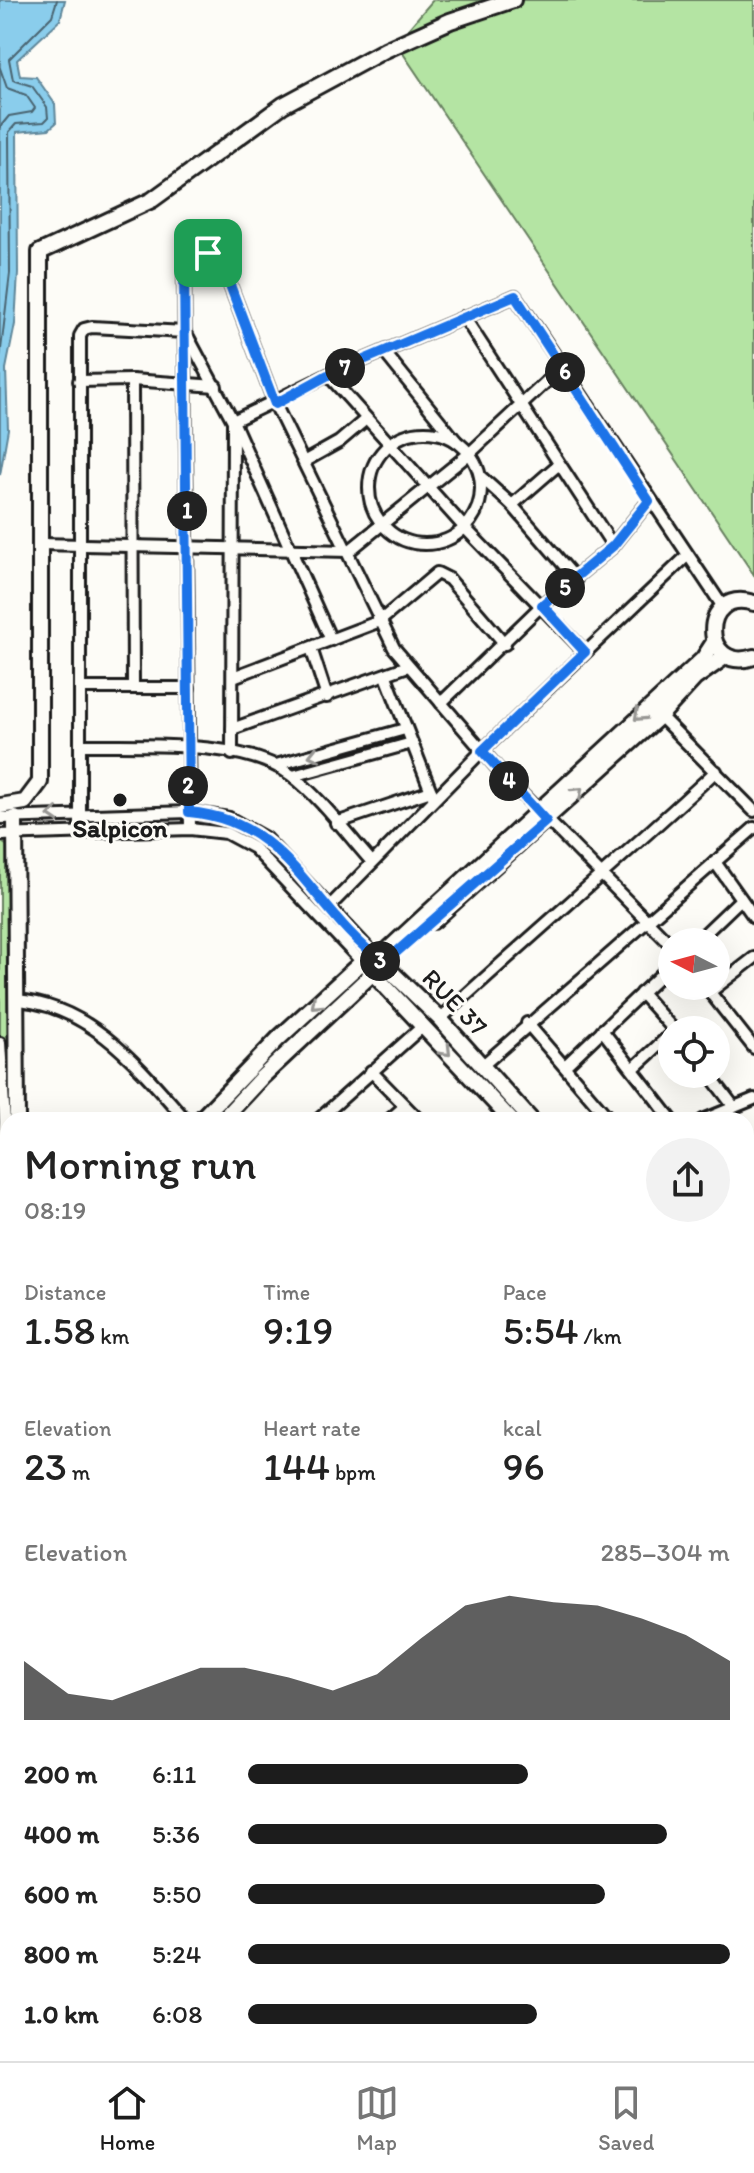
<!DOCTYPE html>
<meta charset="utf-8">
<style>
:root{--surface:#fff;--page:#f2f2f2;--text:#222;--muted:#767676;--line:#e0e0e0;--accent:#1c1c1c}
body{margin:0;font-family:Itim,sans-serif;background:var(--page);color:var(--text);height:100vh;display:flex;flex-direction:column;font-size:30px;white-space:nowrap}
*{box-sizing:border-box;margin:0}
p{font-size:26px;color:var(--muted)}
.icon{flex:none;width:44px;height:44px;fill:none;stroke:currentColor;stroke-width:2;stroke-linecap:round;stroke-linejoin:round}
.map{position:relative;flex:1;overflow:hidden}
.panel{position:absolute;left:0px;top:1112px;width:754px;height:950px;display:flex;flex-direction:column;background:var(--surface);border-radius:24px 24px 0 0;box-shadow:0 8px 32px #0002}
.panel>*{flex:none}
.needle{width:52px;rotate:276deg}
.buttons{position:absolute;left:658px;top:928px;display:grid;gap:16px}
.buttons a{display:grid;place-items:center;width:72px;height:72px;border-radius:50%;background:var(--surface);box-shadow:0 8px 32px #0002;font-size:40px}
.pin{position:absolute;display:grid;place-items:center;width:68px;height:68px;color:#fff;margin:-34px;border-radius:16px;box-shadow:0 4px 12px #0006}
.km{position:absolute;width:40px;height:40px;margin:-20px;border-radius:50%;background:#222;color:#fff;font-size:22px;line-height:40px;text-align:center}
.round{display:grid;place-items:center;flex:none;width:84px;height:84px;border-radius:42px;background:var(--page)}
.summary{display:flex;align-items:center;justify-content:space-between;height:136px;padding:0 24px}
h1{font-size:44px;font-weight:600;line-height:60px}
.figures{display:grid;grid-template-columns:repeat(3,1fr);gap:12px;height:136px;padding:8px 24px}
.figures div{display:grid;align-content:center}
.figures b{font-size:40px;font-weight:600}
.figures small{font-size:22px;font-weight:400}
.figures p{font-size:22px}
.chart{height:224px;padding:16px 24px}
.chart p{display:flex;justify-content:space-between}
.chart svg{width:100%;height:144px;margin-top:8px;fill:var(--accent);opacity:.7}
ul{padding:0 24px;list-style:none;font-size:26px}
li{display:grid;grid-template-columns:128px 96px 1fr;align-items:center;height:60px}
li i{height:20px;border-radius:10px;background:var(--accent)}
.tab-bar{display:flex;justify-content:space-around;align-items:center;height:112px;border-top:2px solid var(--line);background:var(--surface);font-size:22px;color:var(--muted)}
.tab-bar a{display:grid;justify-items:center;gap:4px}
.tab-bar .active{color:var(--accent)}
.map>svg:first-child{display:block}
</style>
<div class="map">
<svg width="754" height="2061" viewBox="0 0 754 2061">
<rect width="100%" height="100%" fill="#fdfcf7"/>
<filter id="ink" filterUnits="userSpaceOnUse"><feTurbulence type="fractalNoise" baseFrequency=".0125" numOctaves="2"/><feDisplacementMap in="SourceGraphic" scale="16" xChannelSelector="R" yChannelSelector="G"/><feConvolveMatrix kernelMatrix="1 2 1 2 8 2 1 2 1" color-interpolation-filters="sRGB"/></filter>
<g filter="url(#ink)">
<!-- green -->
<g fill="#b4e4a3" stroke="#688060" stroke-width="2">
<path d="M433,0H754V575L396,43Z"/>
<path d="M0,841L9,847L8,1192L0,1196Z"/>
<path d="M0,1225L8,1227V1682L0,1683Z"/>
<path d="M0,1827L8,1828V2054H13V2061H0Z"/>
</g>
<!-- water -->
<path fill="#8acdec" stroke="#5e8699" stroke-width="2" d="M0,0H65L60,20L17,60L20,76L36,77L55,104L56,123L49,129L17,132L18,273L15,324L6,369L8,429L0,475Z"/>
<g fill="none" stroke-linecap="round" stroke-linejoin="round">
<!-- shore -->
<g stroke="#48636f" stroke-width="2">
<path d="M0,68L7,88L26,95L35,108L32,112L9,116L0,127"/>
<path d="M0,358L10,273L9,132L16,124L44,122L48,118L47,107L32,86L13,80L9,59L52,16L57,0"/>
</g>
<!-- street casing -->
<g stroke="#1c1c1c" stroke-width="16">
<g id="street">
<path d="M464,317L613,546"/>
<path d="M187,335L233,421L232,754"/>
<path d="M385,353L456,441"/>
<path d="M328,375L464,527L585,652"/>
<path d="M132,380L133,687"/>
<path d="M79,381L132,380L216,386"/>
<circle cx="425" cy="488" r="56"/>
<path d="M305,461L339,442L366,419"/>
<path d="M482,478L512,505L576,579"/>
<path d="M512,505L559,464"/>
<path d="M39,544L349,551L470,453L562,367"/>
<path d="M331,640L233,421L328,375L515,296L723,607"/>
<path d="M311,648L327,697"/>
<path d="M386,676L434,799"/>
<path d="M233,677L380,621L437,573L449,579L505,644"/>
<path d="M81,688H189"/>
<path d="M441,703L542,605L613,546L649,501"/>
<path d="M660,716L754,811"/>
<path d="M232,729L408,666"/>
<path d="M81,745C139,746 244,739 291,775C321,798 346,833 371,861"/>
<path d="M276,765L405,729"/>
<path d="M293,776L412,743"/>
<path d="M0,818L189,812L229,818L265,838L378,959"/>
<path d="M336,823L431,791"/>
<path d="M190,829L184,265L188,258L211,252L219,256L275,404L394,648L505,777L672,946"/>
<path d="M80,832V336L84,329L92,327L185,332"/>
<path d="M0,835L190,829L226,833L254,848L362,962"/>
<path d="M715,862L754,917"/>
<path d="M329,907L482,751L687,556"/>
<path d="M696,942L741,899"/>
<path d="M705,986L754,1048"/>
<path d="M710,992L754,958"/>
<path d="M641,993L674,1030"/>
<path d="M16,1000C91,1005 140,1068 186,1120"/>
<path d="M440,1019C531,935 625,856 716,771"/>
<path d="M527,1023L610,1120"/>
<path d="M602,1030L672,1120"/>
<path d="M0,1043L5,1122L0,1172"/>
<path d="M483,1065L754,828"/>
<path d="M566,1065L672,964"/>
<path d="M634,1068L672,1033"/>
<path d="M371,1071L419,1120"/>
<path d="M709,1074L734,1107"/>
<path d="M318,1120L422,1027"/>
<path d="M389,1120L405,1106"/>
<path d="M703,1120L754,1099"/>
<path d="M746,1168L754,1164"/>
<path d="M746,1194L754,1190"/>
<path d="M746,1245L754,1242"/>
<path d="M746,1340L750,1413"/>
<path d="M0,1447L6,1500L0,1577"/>
<path d="M746,1463L754,1464"/>
<path d="M746,1523H754"/>
<path d="M746,1587L754,1588"/>
<path d="M746,1651H754"/>
<path d="M0,1689H8"/>
<path d="M746,1711H754"/>
<path d="M0,1821H8"/>
<path d="M746,1841H754"/>
<path d="M746,1922L754,1938"/>
<path d="M746,2000L754,1998"/>
<path d="M303,2054L305,2061"/>
<path d="M104,2061V2054"/>
<path d="M121,2061L130,2054"/>
<path d="M148,2061L156,2054"/>
<path d="M240,2061L248,2054"/>
<path d="M430,2061L432,2054"/>
</g>
</g>
<!-- secondary casing -->
<g stroke="#1c1c1c" stroke-width="20">
<g id="secondary">
<path d="M754,603C699,586 700,675 754,657"/>
<path d="M0,806L25,802L40,782V252L152,200L283,105L385,50L450,21L513,0"/>
<path d="M15,818L17,1120"/>
<path d="M433,921L660,716L695,678L726,656"/>
<path d="M378,959L440,1019L531,1120"/>
<path d="M369,969L511,1120"/>
<path d="M200,1120L279,1038L362,962L378,959L703,659L714,642"/>
<path d="M222,1120L262,1077L390,957"/>
<path d="M0,1201H8"/>
<path d="M0,1218H8"/>
<path d="M21,2054V2061"/>
<path d="M637,2061V2054"/>
<path d="M651,2061L652,2054"/>
</g>
</g>
<!-- street -->
<use href="#street" stroke="#fdfcf7" stroke-width="10"/>
<!-- secondary -->
<use href="#secondary" stroke="#fdfcf7" stroke-width="14"/>
</g>
<!-- one-way arrows -->
<defs><path id="oneway-chevron" d="M-2-3.5L2.5 0L-2 3.5" fill="none" stroke-width="1.6" stroke-linecap="round" stroke-linejoin="round" transform="scale(2)"/></defs>
<g stroke="#989794">
<use href="#oneway-chevron" transform="translate(639 716) rotate(137)"/>
<use href="#oneway-chevron" transform="translate(314 755) rotate(166)"/>
<use href="#oneway-chevron" transform="translate(578 792) rotate(-43)"/>
<use href="#oneway-chevron" transform="translate(53 815) rotate(176)"/>
<use href="#oneway-chevron" transform="translate(316 1004) rotate(137)"/>
<use href="#oneway-chevron" transform="translate(446 1051) rotate(46)"/>
</g>
</g>
<g fill="none" stroke-linecap="round" stroke-linejoin="round" filter="url(#ink)">
<!-- route casing -->
<g stroke="#fff" stroke-width="16">
<path id="route" d="M208,253L219,256L275,404L328,375L515,296L649,501L613,546L542,605L585,652L482,751L546,821L384,963C311,910 290,821 189,812L184,265L188,258Z"/>
</g>
<!-- route -->
<use href="#route" stroke="#1a73e8" stroke-width="10"/>
</g>
<!-- markers -->
<circle fill="#1c1c1c" stroke="#fdfcf7" stroke-width="3" cx="120" cy="800" r="8"/>
<g text-anchor="middle" dominant-baseline="central" stroke-width="6" stroke-linejoin="round" paint-order="stroke">
<!-- poi labels -->
<g font-size="26" font-weight="bold" fill="#1c1c1c" stroke="#fdfcf7">
<text x="120" y="828">Salpicon</text>
</g>
<!-- street labels -->
<g font-size="26" fill="#1c1c1c" stroke="#fdfcf7">
<text transform="translate(455 1002) rotate(46)">RUE 37</text>
</g>
</g>
</svg>
<div class="buttons">
<a><svg class="needle" viewBox="-14 -14 28 28"><path d="M0-13l5 13h-10z" fill="#e53935"/><path d="M0 13l5-13h-10z" fill="#767676"/></svg></a>
<a><svg class="icon" aria-label="locate" viewBox="0 0 24 24"><circle cx="12" cy="12" r="6"/><path d="M12 2v4M12 18v4M2 12h4M18 12h4"/></svg></a>
</div>
<div class="pin" style="left:208px;top:253px;background:#1e9e55"><svg class="icon" aria-label="arrive" viewBox="0 0 24 24"><path d="M6 21V4h12l-3 4 3 4H6"/></svg></div>
<b class="km" style="left:187px;top:511px">1</b>
<b class="km" style="left:188px;top:786px">2</b>
<b class="km" style="left:380px;top:961px">3</b>
<b class="km" style="left:509px;top:781px">4</b>
<b class="km" style="left:565px;top:588px">5</b>
<b class="km" style="left:565px;top:372px">6</b>
<b class="km" style="left:345px;top:368px">7</b>
<section class="panel">
<div class="summary"><div><h1>Morning run</h1><p>08:19</p></div><a class="round"><svg class="icon" aria-label="share" viewBox="0 0 24 24"><path d="M12 15V3M7 8l5-5 5 5M5 13v7h14v-7"/></svg></a></div>
<div class="figures">
<div><p>Distance</p><b>1.58<small> km</small></b></div>
<div><p>Time</p><b>9:19</b></div>
<div><p>Pace</p><b>5:54<small> /km</small></b></div>
</div>
<div class="figures">
<div><p>Elevation</p><b>23<small> m</small></b></div>
<div><p>Heart rate</p><b>144<small> bpm</small></b></div>
<div><p>kcal</p><b>96</b></div>
</div>
<div class="chart"><p><span>Elevation</span>285–304 m</p>
<svg viewBox="0 0 160 44" preserveAspectRatio="none"><path d="M0 44V26L10 36L20 38L30 33L40 28L50 28L60 31L70 35L80 30L90 19L100 9L110 6L120 8L130 9L140 13L150 18L160 26V44z"/></svg>
</div>
<ul>
<li><b>200 m</b>6:11<i style="width:58%"></i></li>
<li><b>400 m</b>5:36<i style="width:87%"></i></li>
<li><b>600 m</b>5:50<i style="width:74%"></i></li>
<li><b>800 m</b>5:24<i style="width:100%"></i></li>
<li><b>1.0 km</b>6:08<i style="width:60%"></i></li>
</ul>
</section>
</div>
<nav class="tab-bar">
<a class="active"><svg class="icon" aria-label="home" viewBox="0 0 24 24"><path d="M3 11l9-7 9 7M6 9v11h12V9"/></svg>Home</a>
<a><svg class="icon" aria-label="map" viewBox="0 0 24 24"><path d="M3 6l6-2 6 2 6-2v14l-6 2-6-2-6 2zM9 4v14M15 6v14"/></svg>Map</a>
<a><svg class="icon" aria-label="saved" viewBox="0 0 24 24"><path d="M7 4h10v16l-5-4-5 4z"/></svg>Saved</a>
</nav>
